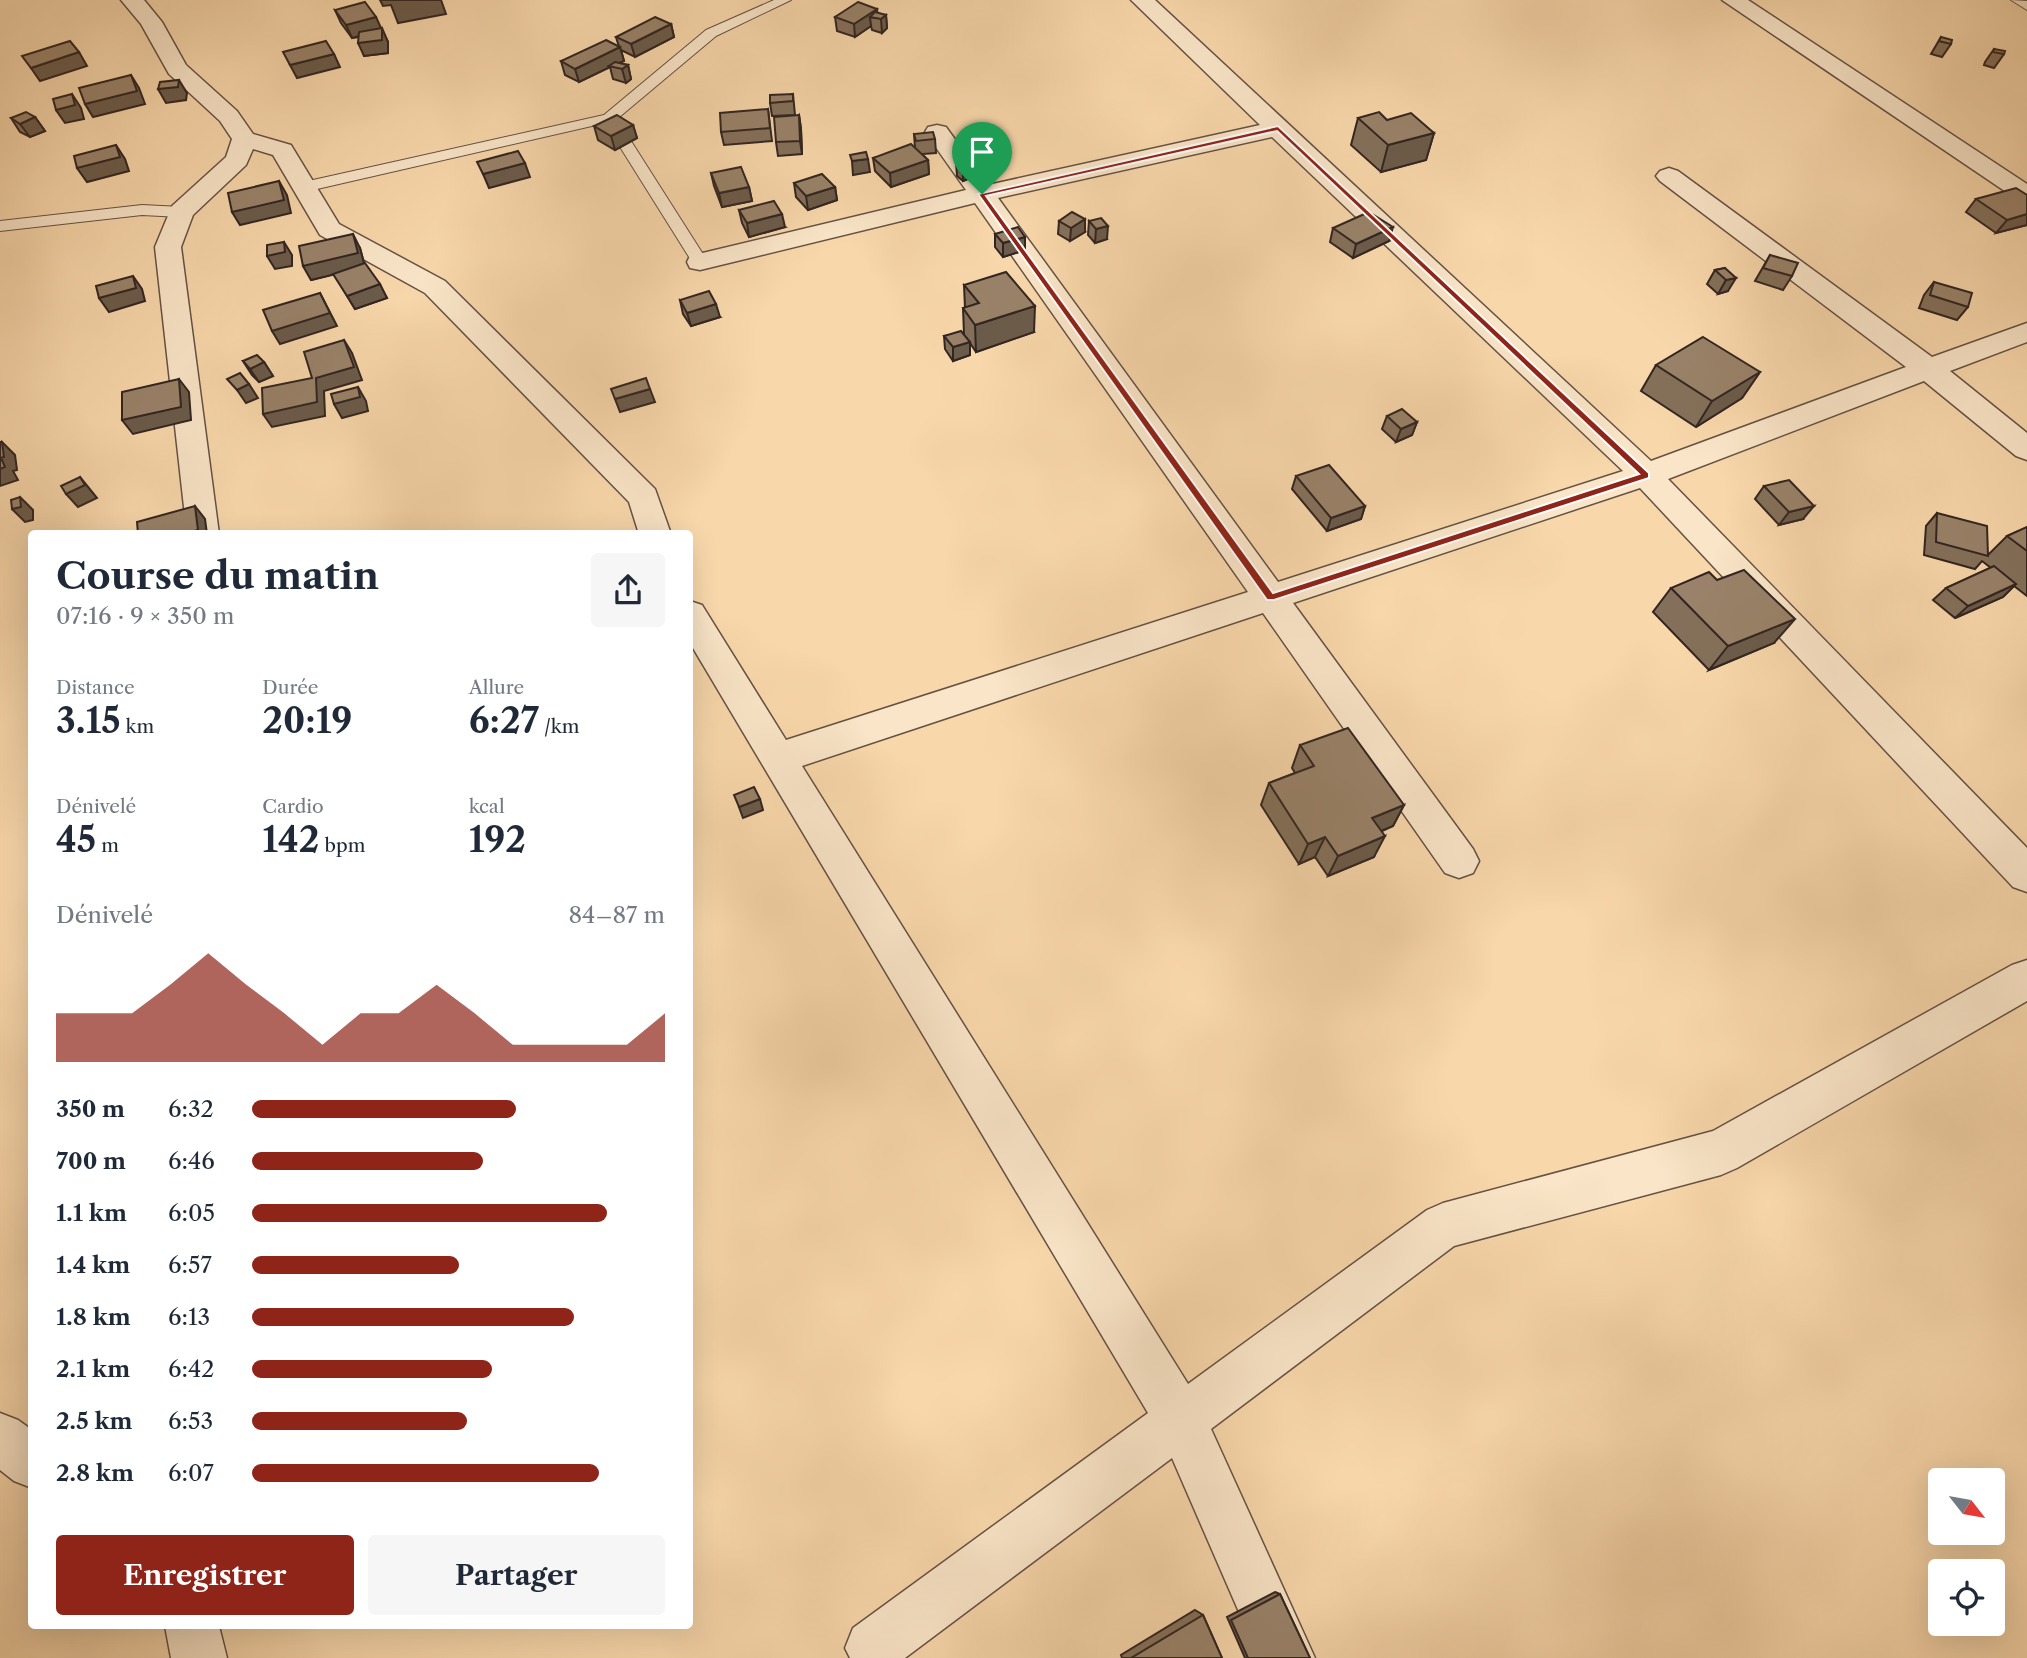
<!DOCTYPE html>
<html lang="fr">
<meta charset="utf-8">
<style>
:root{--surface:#fff;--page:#f6f6f7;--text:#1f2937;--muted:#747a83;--accent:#8f2418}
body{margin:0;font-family:"Libre Caslon Text",serif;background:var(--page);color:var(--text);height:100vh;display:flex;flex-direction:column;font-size:26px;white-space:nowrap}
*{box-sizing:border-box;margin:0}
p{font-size:23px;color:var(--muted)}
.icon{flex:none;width:38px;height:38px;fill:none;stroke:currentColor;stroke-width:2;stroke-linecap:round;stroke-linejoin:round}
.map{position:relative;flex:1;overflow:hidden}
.side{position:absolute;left:28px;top:530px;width:665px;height:1099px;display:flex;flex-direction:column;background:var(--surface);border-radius:7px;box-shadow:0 7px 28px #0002}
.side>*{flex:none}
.needle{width:46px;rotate:121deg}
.controls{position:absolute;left:1928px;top:1468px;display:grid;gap:14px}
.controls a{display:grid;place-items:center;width:77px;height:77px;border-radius:7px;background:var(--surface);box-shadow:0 7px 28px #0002;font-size:35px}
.pin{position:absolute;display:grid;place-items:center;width:60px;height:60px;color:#fff;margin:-72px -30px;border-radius:50% 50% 50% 0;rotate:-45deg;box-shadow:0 0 7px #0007}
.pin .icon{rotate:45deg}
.round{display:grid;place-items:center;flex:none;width:74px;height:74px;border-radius:7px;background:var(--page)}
.overview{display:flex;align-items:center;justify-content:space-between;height:119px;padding:0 28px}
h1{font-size:38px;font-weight:700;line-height:52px}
.stats{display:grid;grid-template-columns:repeat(3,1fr);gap:10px;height:119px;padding:7px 28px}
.stats div{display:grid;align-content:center}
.stats b{font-size:35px;font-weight:700}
.stats small{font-size:19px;font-weight:400}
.stats p{font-size:19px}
.chart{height:196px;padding:14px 28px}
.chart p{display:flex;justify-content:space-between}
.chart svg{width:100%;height:126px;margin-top:7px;fill:var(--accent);opacity:.7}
.primary-button{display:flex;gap:14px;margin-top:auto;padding:14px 28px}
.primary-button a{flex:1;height:80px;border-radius:7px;background:var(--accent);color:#fff;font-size:28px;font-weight:700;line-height:80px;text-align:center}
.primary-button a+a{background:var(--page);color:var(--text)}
ul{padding:0 28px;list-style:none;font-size:23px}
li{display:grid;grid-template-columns:112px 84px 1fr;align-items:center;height:52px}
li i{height:18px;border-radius:9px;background:var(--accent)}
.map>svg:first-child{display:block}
</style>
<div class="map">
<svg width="2027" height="1658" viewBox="0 0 2027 1658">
<rect width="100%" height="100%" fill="#f8d7ab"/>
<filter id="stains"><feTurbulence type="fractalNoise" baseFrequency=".00286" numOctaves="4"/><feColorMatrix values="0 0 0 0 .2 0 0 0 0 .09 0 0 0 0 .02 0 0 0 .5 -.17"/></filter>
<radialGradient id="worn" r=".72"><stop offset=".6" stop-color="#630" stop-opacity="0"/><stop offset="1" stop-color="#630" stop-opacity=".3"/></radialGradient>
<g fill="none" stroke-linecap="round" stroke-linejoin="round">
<!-- lane casing -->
<g stroke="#645244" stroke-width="2">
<g id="lane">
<path d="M774,0H791L716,36L617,119L708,262L706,265H694L605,123L304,192L296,187L304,182L604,115L706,30Z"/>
<path d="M2011,0L2027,1V10Z"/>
<path d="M142,205L181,207L189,212L181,217L142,215L0,231V221Z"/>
</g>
</g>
<!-- street casing -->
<g stroke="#645244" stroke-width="3">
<g id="street">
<path d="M121,0H144L162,22L186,65L237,111L253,134L291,145L339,224L445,281L655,489L671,534H639L629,502L425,293L320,235L273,155L253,149L246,165L193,215L181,247L219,534H187L155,247L172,206L226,157L232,139L220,121L169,74L141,24Z"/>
<path d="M1131,0H1155L1651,461L1906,367L1660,181L1656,176L1660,171L1669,168L1678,171L1932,357L2027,323V342L1950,371L2027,433V460L2016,456L1924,381L1668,479L2027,848V892L2013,887L1640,488L1293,603L1473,849L1479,861L1473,873L1459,878L1445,873L1263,613L802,766L1188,1384L1427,1210L1443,1203L1713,1131L2012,965L2027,960V1001L1737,1168L1721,1175L1454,1246L1211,1429L1315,1658H1259L1172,1458L905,1658H850L845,1648L853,1628L1148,1413L690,643V601L702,605L786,740L1248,592L975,203L700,270L690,268L687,262L690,256L966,190L925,132L928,127L937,125L946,127L988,185L1260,125ZM1272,137L1623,471L1278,582L998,198Z"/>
<path d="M1722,0H1748L2027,184V203L2018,200Z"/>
<path d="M0,1413L18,1420L32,1430V1488L14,1481L0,1470Z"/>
<path d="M165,1626H219L227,1658H171Z"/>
</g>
</g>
<!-- lane -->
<use href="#lane" fill="#fae5c8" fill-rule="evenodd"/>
<!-- street -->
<use href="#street" fill="#fae5c8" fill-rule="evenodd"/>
</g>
<!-- wall -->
<g fill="#84705a" stroke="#322521" stroke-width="2">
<path d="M335,10L381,28L388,42V53L364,56L359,37L352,38L341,23Z"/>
<path d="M877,13L886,15L887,28L882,33L872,30L871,26L855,37L837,31L835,17Z"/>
<path d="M671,24L674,37L635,57L621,50L624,61L619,63L628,65L631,79L626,83L613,79L610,67L579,82L565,75L561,61L619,47L616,37Z"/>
<path d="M1941,37L1951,44L1942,57L1931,54Z"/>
<path d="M1994,49L2004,54L1994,68L1984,65L1985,62Z"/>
<path d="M793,94L795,115L772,116L770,103Z"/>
<path d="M768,109L772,141L724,145L721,132Z"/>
<path d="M799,115L801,129L802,154L778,156L776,142Z"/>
<path d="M35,117L45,131L30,137L20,132L11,118Z"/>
<path d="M1358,118L1387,120L1434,133L1426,160L1381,172L1351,145Z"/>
<path d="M633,125L637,138L615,150L598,140L594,126Z"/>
<path d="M914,134L935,139L936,153L922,154L928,160L929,174L891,187L875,171L873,158L915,148Z"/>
<path d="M956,162L971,164L972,177L963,181L957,176Z"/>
<path d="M711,173L749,187L752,201L722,207L714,186Z"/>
<path d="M794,183L835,187L837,200L808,210L796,197Z"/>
<path d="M2027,195V225L1996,233L1966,212L1976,199Z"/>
<path d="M739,210L785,227L749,237L742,223Z"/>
<path d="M1059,221L1085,232L1070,241L1058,234Z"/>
<path d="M1089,221L1107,239L1095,243L1088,235Z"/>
<path d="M1333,228L1389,241L1353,258L1330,242Z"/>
<path d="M995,234L1025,237V250L1003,257L995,247Z"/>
<path d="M360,248L364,263L387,298L355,309L334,274L311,280Z"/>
<path d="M1770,255L1792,276L1783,290L1755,281Z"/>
<path d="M1725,268L1728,291L1718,294L1707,284L1715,270Z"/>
<path d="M1934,282L1968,307L1957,320L1919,308L1924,295Z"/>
<path d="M964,285L1034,332L976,352L970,343V355L953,361L945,349L944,336L964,334L963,308H965Z"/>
<path d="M680,300L720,317L691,326L683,314Z"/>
<path d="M243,361L264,362L273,376L259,382L252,375Z"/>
<path d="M1656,365L1760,372L1742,398L1696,427L1641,391Z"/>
<path d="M1387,416L1417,422L1412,435L1396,442L1382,429Z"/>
<path d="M1296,476L1365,506L1361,519L1327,531L1292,489Z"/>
<path d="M1764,486L1803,519L1779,525L1755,499Z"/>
<path d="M1937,513L1988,555L2007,536L2027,527V596L2014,586L2003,597L1955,618L1933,600L1946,588L1991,568L1982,561L1975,569L1924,555L1926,526Z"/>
<path d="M1671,588L1774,643L1709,670L1653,612Z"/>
<path d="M1300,745L1404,805L1393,826L1382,831L1374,857L1328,876L1315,857L1299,864L1261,805L1269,783L1295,773L1292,768Z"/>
<path d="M1275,1592L1280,1594L1310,1658H1245L1227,1617Z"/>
<path d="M1195,1610L1203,1615L1222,1658H1122L1121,1655Z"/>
</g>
<!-- shaded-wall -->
<g fill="#6b5b4a" stroke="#322521" stroke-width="2">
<path d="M380,0H441L446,14L398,23L391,5L383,6Z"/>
<path d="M877,9L878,18L870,17L871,26L855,37L854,24Z"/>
<path d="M886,15L887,28L882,33L881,19Z"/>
<path d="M376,17L382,30L352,38L346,25Z"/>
<path d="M671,24L674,37L635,57L631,44Z"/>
<path d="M382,28L388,42V53L364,56L358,43Z"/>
<path d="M620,47L624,61L612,66H609L610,67L579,82L575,69Z"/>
<path d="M79,52L87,66L40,81L31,68Z"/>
<path d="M334,54L340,67L297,78L290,65Z"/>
<path d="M628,65L631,79L626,83L622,69Z"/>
<path d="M131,75L139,88L145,104L93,117L85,104Z"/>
<path d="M179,80L187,93L186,100L166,103L158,89Z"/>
<path d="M72,94L81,108L84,119L65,123L56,110Z"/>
<path d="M799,115L801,129L802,154L800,141Z"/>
<path d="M35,117L45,131L30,137L20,124Z"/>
<path d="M633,125L637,138L615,150L611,136Z"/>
<path d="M1434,133L1426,160L1381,172L1388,145Z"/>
<path d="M116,145L125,159L129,171L87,182L77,168Z"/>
<path d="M868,159L870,172L853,175L852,161Z"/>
<path d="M928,160L929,174L891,187L890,173Z"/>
<path d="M525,163L530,177L489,188L483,174Z"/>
<path d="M971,164L972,177L963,181V167Z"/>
<path d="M279,181L287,195L291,213L240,225L232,212Z"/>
<path d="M749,187L752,201L722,207L719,193Z"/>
<path d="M835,187L837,200L808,210L806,196Z"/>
<path d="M782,214L785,227L749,237L747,223Z"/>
<path d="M2027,214V225L1996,233L2007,220Z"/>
<path d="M1085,219V232L1070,241L1071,228Z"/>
<path d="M1108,226L1107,239L1095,243L1096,229Z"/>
<path d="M1393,227L1389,241L1353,258L1356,244Z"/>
<path d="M353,234L360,248L365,267L311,280L303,266Z"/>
<path d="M1025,237V250L1003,257V243Z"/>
<path d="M284,242L292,255V266L275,269L267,256Z"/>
<path d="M133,276L142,289L145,301L109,312L99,298Z"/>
<path d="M1736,278L1728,291L1718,294L1726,280Z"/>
<path d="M380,284L387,298L355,309L347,296Z"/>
<path d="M320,293L337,326L280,344L272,331Z"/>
<path d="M716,304L720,317L691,326L687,313Z"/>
<path d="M1035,306L1034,332L976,352L975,325Z"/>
<path d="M344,340L352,353L362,380L324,391L325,416L272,427L263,414L316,378Z"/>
<path d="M970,342V355L953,361V347Z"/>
<path d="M264,362L273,376L259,382L250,369Z"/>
<path d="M1760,372L1742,398L1696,427L1712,401Z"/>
<path d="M179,379L189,392L191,420L133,434L122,420Z"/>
<path d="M249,384L258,398L246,403L237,390Z"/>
<path d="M358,387L366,401L368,411L342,418L334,404Z"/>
<path d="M650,389L655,402L620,412L615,399Z"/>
<path d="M1417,422L1412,435L1396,442L1401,429Z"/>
<path d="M2,442L15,455L17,470L13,471L18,480L0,486V458Z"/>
<path d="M80,477L97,498L78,507L66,494Z"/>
<path d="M20,497L33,510V520L25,522L12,509Z"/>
<path d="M195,506L205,519L207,534H183Z"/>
<path d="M1365,506L1361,519L1327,531L1331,518Z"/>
<path d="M1814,506L1803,519L1779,525L1789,512Z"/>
<path d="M2016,584L2003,597L1955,618L1968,606Z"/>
<path d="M1795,619L1774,643L1709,670L1728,646Z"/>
<path d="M760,799L763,810L743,818L739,807Z"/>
<path d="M1404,805L1393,826L1362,839L1372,818Z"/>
<path d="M1385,836L1374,857L1328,876L1338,856Z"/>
<path d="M1325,837L1315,857L1299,864L1308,844Z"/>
</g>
<!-- building -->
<g fill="#998269" stroke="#322521" stroke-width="2">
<path d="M365,2L376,17L346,25L335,10Z"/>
<path d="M858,2L877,9L854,24L835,17Z"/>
<path d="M875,12L886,15L881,19L870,17Z"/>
<path d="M655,17L671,24L631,44L616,37Z"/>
<path d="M382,28V40L358,43L359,32Z"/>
<path d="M1941,37L1952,40L1951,44L1939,41Z"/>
<path d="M606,40L620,47L575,69L561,61Z"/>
<path d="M70,41L79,52L31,68L22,56Z"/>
<path d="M326,41L334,54L290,65L283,52Z"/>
<path d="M1994,49L2005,51L2004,54L1993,52Z"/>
<path d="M615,62L628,65L622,69L609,66Z"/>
<path d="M131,75L137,91L85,104L79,88Z"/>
<path d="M179,80L178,87L158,89L160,82Z"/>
<path d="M72,94L75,105L56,110L53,99Z"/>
<path d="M793,94V101L770,103V95Z"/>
<path d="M768,109L770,128L721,132L720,113Z"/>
<path d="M26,112L35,117L20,124L11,118Z"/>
<path d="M1379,112L1387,120L1411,113L1434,133L1388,145L1358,118Z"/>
<path d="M617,115L633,125L611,136L594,126Z"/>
<path d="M799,115L800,141L776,142L774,117Z"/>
<path d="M933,132L935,139L916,141L914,134Z"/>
<path d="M911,144L928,160L890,173L873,158Z"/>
<path d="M116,145L120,157L77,168L74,156Z"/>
<path d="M518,151L525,163L483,174L477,162Z"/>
<path d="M866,152L868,159L852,161L850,155Z"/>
<path d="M965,159L971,164L963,167L956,162Z"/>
<path d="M741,167L749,187L719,193L711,173Z"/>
<path d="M822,174L835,187L806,196L794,183Z"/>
<path d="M279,181L284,200L232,212L228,193Z"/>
<path d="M2016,188L2027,195V214L2007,220L1976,199Z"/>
<path d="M774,201L782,214L747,223L739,210Z"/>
<path d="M1072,212L1085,219L1071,228L1059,221Z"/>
<path d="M1369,212L1393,227L1356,244L1333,228Z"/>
<path d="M1101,218L1108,226L1096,229L1089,221Z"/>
<path d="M1018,227L1025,237L1003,243L995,234Z"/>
<path d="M353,234L358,253L303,266L299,246Z"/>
<path d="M284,242L285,252L267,256V245Z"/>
<path d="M1770,255L1798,263L1792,276L1763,268Z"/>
<path d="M365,263L380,284L347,296L333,274Z"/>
<path d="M1725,268L1736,278L1726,280L1715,270Z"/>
<path d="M1006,272L1035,306L975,325L963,308L979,303L964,285Z"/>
<path d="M133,276L136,288L99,298L96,286Z"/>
<path d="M1934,282L1972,293L1968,307L1930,295Z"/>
<path d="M709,291L716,304L687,313L680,300Z"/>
<path d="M320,293L330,313L272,331L263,310Z"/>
<path d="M961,331L970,342L953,347L944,336Z"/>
<path d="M1703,337L1760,372L1712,401L1656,365Z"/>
<path d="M344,340L354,367L316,378L317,402L263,414L262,388L312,378L304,352Z"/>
<path d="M257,355L264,362L250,369L243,361Z"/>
<path d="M240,373L249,384L237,390L227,379Z"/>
<path d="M646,378L650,389L615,399L611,389Z"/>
<path d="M179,379L181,407L122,420V392Z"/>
<path d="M358,387L360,397L334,404L331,394Z"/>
<path d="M1402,409L1417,422L1401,429L1387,416Z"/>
<path d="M0,442H2L4,457L0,458Z"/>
<path d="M0,460H2L5,467L0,469Z"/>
<path d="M1329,465L1365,506L1331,518L1296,476Z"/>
<path d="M80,477L85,485L66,494L61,486Z"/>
<path d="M1789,480L1814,506L1789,512L1764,486Z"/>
<path d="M20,497L21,507L12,509L11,500Z"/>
<path d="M195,506L198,530L183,534H138L137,522Z"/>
<path d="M1937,513L1987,526L1988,556L1936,542Z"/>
<path d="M2027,527V551L2007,536Z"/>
<path d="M1994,566L2016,584L1968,606L1946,588Z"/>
<path d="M1744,570L1795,619L1728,646L1671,588L1709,572L1717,580Z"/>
<path d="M1348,728L1404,805L1372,818L1385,836L1338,856L1325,837L1308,844L1269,783L1314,766L1300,745Z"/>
<path d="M754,787L760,799L739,807L734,795Z"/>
<path d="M1280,1594L1310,1658H1248L1231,1620Z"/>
<path d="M1203,1615L1222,1658H1131Z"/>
</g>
<!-- route -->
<path fill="#8f2418" stroke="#fff" stroke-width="2" fill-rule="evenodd" d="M1278,126L1649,473V478L1274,600H1267L978,194ZM1277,131L1639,474L1273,593L986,196Z"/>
<rect width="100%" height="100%" filter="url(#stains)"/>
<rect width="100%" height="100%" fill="url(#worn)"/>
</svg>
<div class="controls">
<a><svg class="needle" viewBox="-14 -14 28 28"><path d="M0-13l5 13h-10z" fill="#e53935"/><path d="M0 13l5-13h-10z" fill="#747a83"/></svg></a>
<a><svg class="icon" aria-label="locate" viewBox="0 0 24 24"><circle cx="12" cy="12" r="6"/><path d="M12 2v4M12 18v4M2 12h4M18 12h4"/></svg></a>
</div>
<div class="pin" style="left:982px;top:194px;background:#1e9e55"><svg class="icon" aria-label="arrive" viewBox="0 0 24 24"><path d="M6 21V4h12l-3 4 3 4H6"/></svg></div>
<section class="side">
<div class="overview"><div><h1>Course du matin</h1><p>07:16 · 9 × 350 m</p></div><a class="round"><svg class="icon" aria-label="share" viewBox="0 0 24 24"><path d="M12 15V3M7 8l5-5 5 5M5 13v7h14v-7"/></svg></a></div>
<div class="stats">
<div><p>Distance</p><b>3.15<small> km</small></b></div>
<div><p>Durée</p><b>20:19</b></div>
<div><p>Allure</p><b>6:27<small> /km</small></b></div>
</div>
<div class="stats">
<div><p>Dénivelé</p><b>45<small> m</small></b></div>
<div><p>Cardio</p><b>142<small> bpm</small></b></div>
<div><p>kcal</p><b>192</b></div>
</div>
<div class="chart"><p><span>Dénivelé</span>84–87 m</p>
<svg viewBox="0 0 160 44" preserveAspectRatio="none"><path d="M0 44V27L10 27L20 27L30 17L40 6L50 17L60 27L70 38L80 27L90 27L100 17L110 27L120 38L130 38L140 38L150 38L160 27V44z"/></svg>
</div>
<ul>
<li><b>350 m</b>6:32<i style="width:64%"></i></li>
<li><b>700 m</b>6:46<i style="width:56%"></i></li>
<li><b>1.1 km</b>6:05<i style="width:86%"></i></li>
<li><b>1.4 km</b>6:57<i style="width:50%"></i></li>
<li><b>1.8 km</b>6:13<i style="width:78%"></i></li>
<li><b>2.1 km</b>6:42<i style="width:58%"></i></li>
<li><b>2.5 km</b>6:53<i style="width:52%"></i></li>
<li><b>2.8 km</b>6:07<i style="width:84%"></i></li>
</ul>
<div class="primary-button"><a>Enregistrer</a><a>Partager</a></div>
</section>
</div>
